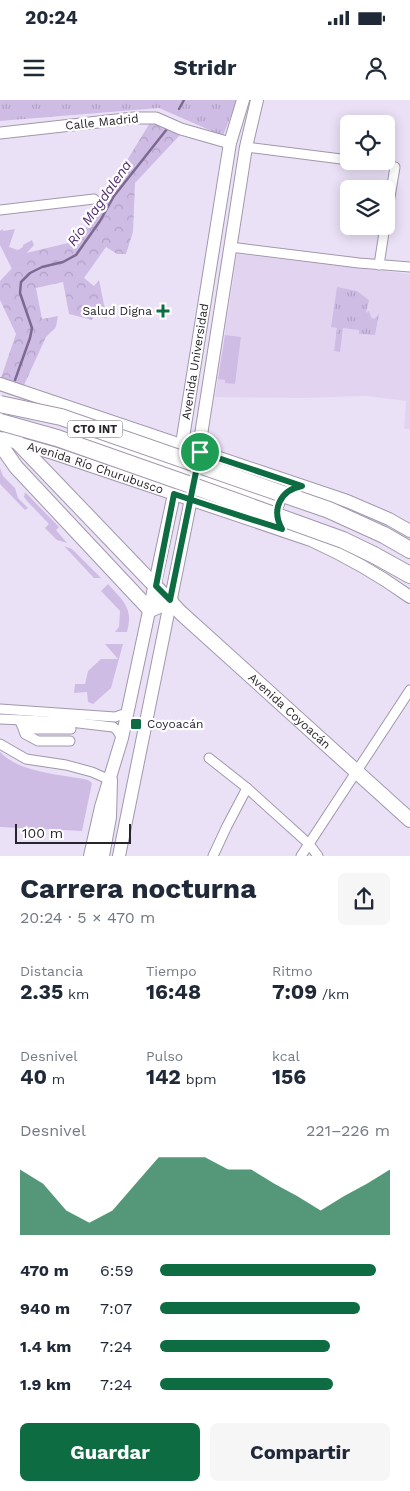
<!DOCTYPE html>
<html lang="es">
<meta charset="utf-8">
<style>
:root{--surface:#fff;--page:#f6f6f7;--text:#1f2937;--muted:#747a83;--accent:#0d6c41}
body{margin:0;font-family:"Work Sans",sans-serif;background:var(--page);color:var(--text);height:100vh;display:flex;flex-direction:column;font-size:19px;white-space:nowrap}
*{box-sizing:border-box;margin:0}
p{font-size:16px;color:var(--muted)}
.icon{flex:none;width:28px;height:28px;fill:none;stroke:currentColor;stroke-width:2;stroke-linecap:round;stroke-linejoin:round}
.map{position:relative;height:756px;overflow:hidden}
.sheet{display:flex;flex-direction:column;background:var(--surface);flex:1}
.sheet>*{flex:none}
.fabs{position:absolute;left:340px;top:15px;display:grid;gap:10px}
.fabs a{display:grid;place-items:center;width:55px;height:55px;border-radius:8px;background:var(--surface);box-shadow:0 2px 12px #0003;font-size:25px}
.scale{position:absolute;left:15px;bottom:12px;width:116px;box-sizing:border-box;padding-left:5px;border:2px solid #28242c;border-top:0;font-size:14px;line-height:18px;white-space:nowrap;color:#28242c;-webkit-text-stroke:4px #fff;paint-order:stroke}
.pin{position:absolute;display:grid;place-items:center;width:42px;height:42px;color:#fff;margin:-21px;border:2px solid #fff;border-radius:50%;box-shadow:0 1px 5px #0007}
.round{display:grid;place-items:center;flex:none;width:52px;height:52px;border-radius:8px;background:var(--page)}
.headline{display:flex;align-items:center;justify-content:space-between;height:85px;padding:0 20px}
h1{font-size:28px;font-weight:700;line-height:38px}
.stats{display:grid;grid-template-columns:repeat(3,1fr);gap:8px;height:85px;padding:5px 20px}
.stats div{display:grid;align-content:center}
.stats b{font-size:21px;font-weight:700}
.stats small{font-size:14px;font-weight:400}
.stats p{font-size:14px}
.chart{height:140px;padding:10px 20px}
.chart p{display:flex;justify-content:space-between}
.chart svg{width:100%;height:90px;margin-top:5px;fill:var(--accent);opacity:.7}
.action{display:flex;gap:10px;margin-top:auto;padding:10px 20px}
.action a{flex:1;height:58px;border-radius:8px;background:var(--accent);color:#fff;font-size:20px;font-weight:700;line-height:58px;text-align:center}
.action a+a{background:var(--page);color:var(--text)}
ul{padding:0 20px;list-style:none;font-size:16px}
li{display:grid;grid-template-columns:80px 60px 1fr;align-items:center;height:38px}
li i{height:12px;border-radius:6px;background:var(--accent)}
.status{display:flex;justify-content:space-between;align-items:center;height:35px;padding:0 25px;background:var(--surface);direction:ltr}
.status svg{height:14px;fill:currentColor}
header{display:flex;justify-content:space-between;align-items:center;height:65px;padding:0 20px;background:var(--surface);font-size:22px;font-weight:700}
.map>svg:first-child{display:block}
</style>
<div class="status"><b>20:24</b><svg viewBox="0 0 49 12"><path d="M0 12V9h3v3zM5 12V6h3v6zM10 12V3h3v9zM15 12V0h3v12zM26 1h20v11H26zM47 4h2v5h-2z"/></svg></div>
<header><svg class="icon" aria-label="menu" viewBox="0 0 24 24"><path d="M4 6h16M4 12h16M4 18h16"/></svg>Stridr<svg class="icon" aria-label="person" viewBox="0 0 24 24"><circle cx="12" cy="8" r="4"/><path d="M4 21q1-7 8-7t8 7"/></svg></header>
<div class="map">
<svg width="410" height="756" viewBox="0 0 410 756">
<defs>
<pattern id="grass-tufts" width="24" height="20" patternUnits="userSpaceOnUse" patternTransform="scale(1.25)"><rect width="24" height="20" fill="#cfbce5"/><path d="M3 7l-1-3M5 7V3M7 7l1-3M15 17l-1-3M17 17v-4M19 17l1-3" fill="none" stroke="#b2a1c5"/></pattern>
<pattern id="forest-crowns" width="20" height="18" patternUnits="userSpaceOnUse" patternTransform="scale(1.25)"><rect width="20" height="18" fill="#cfbce5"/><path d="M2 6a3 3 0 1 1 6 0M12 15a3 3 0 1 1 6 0" fill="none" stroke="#b2a1c5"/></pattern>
</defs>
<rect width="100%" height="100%" fill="#ebe1f7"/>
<!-- built -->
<path fill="#e2d4f1" d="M237,154L410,174V329H404L406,301L366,296L302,298L215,297Z"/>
<!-- grass -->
<g fill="url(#grass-tufts)">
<path d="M0,0H237L223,36L159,8L0,21Z"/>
<path d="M337,187L357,191L369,200L366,213L369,211L371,217L374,219L379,214L375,235L359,234V230L343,228L340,252L334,251L337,228L331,227Z"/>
</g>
<!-- forest -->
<path fill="url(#forest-crowns)" d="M151,21L180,35L135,83L133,132L126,154H117L106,147L84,178L94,186L99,180L107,219L94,214L92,220L69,214L63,182L36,188L42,219L58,216L56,227L46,237L24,285L1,278L16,234L0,200V181L26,153L68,143L84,131Z"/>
<!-- garden -->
<g fill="#cfbce5">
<path d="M3,129V131L15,129L9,147L18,150L23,147V145L32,140L34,145L12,169L0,145V131Z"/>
<path d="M225,235L241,237L235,284L225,283V280L218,279Z"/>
<path d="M0,368L3,376L15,388L18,398L28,408L25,410L0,384Z"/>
<path d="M25,392L59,427L56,430L67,443L57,440L45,428L49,424L27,401L24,397Z"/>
<path d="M64,446L72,449L101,478H94Z"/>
<path d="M108,484C123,501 134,508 127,532H115L119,527L120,511L101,491Z"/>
<path d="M105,544H123L111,588L93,604L88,602L87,592L74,593L75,584H85L88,571L101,559H118Z"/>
<path d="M0,652C20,673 60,674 88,680L92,683L82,731L0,727Z"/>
</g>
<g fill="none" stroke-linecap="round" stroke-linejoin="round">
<!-- stream -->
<g stroke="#7d6992" stroke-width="2.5">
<path d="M179,9L184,0"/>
<path d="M15,280L30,238L32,228L20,193L21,182L30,173L42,167L63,162L76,155L100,121L114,96L167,29"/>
</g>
<!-- minor casing -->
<g stroke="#a197ac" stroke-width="11">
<g id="minor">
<path d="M246,47L349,60"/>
<path d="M357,61L374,63"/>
<path d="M0,110L94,99"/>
<path d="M386,121L395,67"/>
<path d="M230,147L359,163L410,167"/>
<path d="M379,165L385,126"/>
<path d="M0,609L115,617L127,613"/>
<path d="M0,619L70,622L113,627L117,630L122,638"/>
<path d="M20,620L25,634L38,641H70"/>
<path d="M21,624L33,629H71"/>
<path d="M0,644L26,659L66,665L92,672L110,680"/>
<path d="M209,658L247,688L309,744L318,756"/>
<path d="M213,756L227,726L247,688"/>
<path d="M301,756L410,590"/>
</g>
</g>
<!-- tertiary casing -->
<g stroke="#a197ac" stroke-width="13">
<path id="tertiary" d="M0,33L134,18H156L181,29L230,43"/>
</g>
<!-- secondary casing -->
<g stroke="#a197ac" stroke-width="14">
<g id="secondary">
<path d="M0,284L347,401L389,419L410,431"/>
<path id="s1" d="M0,338L53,353L311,440C346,456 378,474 410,497"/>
<path d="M68,341L79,339L90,340L278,404"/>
<path id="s2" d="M90,756L101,707L122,638L174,394L230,43L243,0"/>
<path d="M119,756L191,399L246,47L257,0"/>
</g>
</g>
<!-- primary casing -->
<g stroke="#a197ac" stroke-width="16">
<g id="primary">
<path id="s3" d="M3,319L17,342L181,513L410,720"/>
<path d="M0,344L16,367L150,510L171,501"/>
<path d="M102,756L109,717L110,680"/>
</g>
</g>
<!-- motorway casing -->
<g stroke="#a197ac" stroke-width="18">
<g id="motorway">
<path d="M384,435L410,450"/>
<path d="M374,455L410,475"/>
</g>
</g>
<!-- minor -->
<use href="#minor" stroke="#fff" stroke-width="9"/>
<!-- tertiary -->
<use href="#tertiary" stroke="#fff" stroke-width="11"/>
<!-- secondary -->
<use href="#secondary" stroke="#fff" stroke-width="12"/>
<!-- primary -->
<use href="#primary" stroke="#fff" stroke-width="14"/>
<!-- motorway -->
<use href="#motorway" stroke="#fff" stroke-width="16"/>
<!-- motorway-bridge casing -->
<g stroke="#a197ac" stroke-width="18" stroke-linecap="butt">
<g id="motorway-bridge">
<path d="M0,304L61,317L329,410L384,435"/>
<path d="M0,322L57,338L185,383L343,440L374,455"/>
</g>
</g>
<!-- motorway-bridge -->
<use href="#motorway-bridge" stroke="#fff" stroke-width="16"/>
</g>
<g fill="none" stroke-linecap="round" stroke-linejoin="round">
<!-- route casing -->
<g stroke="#fff" stroke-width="10">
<path id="route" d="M200,352L170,500L156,486L174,394C210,406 246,418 282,429C271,410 280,390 302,386L200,352"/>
</g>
<!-- route -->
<use href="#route" stroke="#0d6c41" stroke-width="6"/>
</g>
<!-- markers -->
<g fill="#0d6c41" stroke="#fff" stroke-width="2">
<path d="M160.5 203.5h5v5h5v5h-5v5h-5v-5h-5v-5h5z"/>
<rect x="130" y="618" width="12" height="12" rx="2.5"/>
</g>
<g text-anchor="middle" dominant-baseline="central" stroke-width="4.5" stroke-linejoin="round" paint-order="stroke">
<!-- shield labels -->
<rect fill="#fff" stroke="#68666b" stroke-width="1" x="67.5" y="320.5" width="55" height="17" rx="4"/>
<g font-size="11" font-weight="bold" fill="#28242c">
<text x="95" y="329">CTO INT</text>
</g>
<!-- street labels -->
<g font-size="12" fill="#28242c" stroke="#fff">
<text transform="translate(102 22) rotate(-6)">Calle Madrid</text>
<text stroke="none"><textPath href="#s2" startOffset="506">Avenida Universidad</textPath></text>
<text stroke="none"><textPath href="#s1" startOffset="100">Avenida Río Churubusco</textPath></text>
<text stroke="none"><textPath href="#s3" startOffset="410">Avenida Coyoacán</textPath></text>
</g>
<!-- poi labels -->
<g font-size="12" fill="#28242c" stroke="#fff" text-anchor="end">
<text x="152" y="211">Salud Digna</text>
<text x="147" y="624" text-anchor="start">Coyoacán</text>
</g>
<!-- water labels -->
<g font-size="14" font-style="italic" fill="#542f74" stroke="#fff">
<text transform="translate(99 103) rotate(-55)">Río Magdalena</text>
</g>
</g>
</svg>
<div class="fabs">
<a><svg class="icon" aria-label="locate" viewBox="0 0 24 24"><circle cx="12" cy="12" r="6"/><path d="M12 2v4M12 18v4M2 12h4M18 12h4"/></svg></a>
<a><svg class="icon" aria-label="layers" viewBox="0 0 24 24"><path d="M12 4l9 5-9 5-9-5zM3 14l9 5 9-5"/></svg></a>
</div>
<div class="scale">100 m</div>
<div class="pin" style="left:200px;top:352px;background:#1e9e55"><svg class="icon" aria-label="arrive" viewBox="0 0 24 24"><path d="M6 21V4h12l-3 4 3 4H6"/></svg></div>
</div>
<section class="sheet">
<div class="headline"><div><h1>Carrera nocturna</h1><p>20:24 · 5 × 470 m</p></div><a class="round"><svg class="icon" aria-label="share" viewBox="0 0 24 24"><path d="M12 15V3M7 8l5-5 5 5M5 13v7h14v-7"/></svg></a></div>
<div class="stats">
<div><p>Distancia</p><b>2.35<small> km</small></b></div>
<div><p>Tiempo</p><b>16:48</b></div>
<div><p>Ritmo</p><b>7:09<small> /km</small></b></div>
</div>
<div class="stats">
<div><p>Desnivel</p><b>40<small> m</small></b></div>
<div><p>Pulso</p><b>142<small> bpm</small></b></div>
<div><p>kcal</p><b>156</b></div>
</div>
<div class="chart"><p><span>Desnivel</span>221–226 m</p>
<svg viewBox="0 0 160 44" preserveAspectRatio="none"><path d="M0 44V12L10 19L20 32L30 38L40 32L50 19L60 6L70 6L80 6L90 12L100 12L110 19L120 25L130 32L140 25L150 19L160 12V44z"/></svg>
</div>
<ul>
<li><b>470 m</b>6:59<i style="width:94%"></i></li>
<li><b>940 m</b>7:07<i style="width:87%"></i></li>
<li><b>1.4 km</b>7:24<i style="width:74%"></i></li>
<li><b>1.9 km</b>7:24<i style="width:75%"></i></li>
</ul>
<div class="action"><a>Guardar</a><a>Compartir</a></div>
</section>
